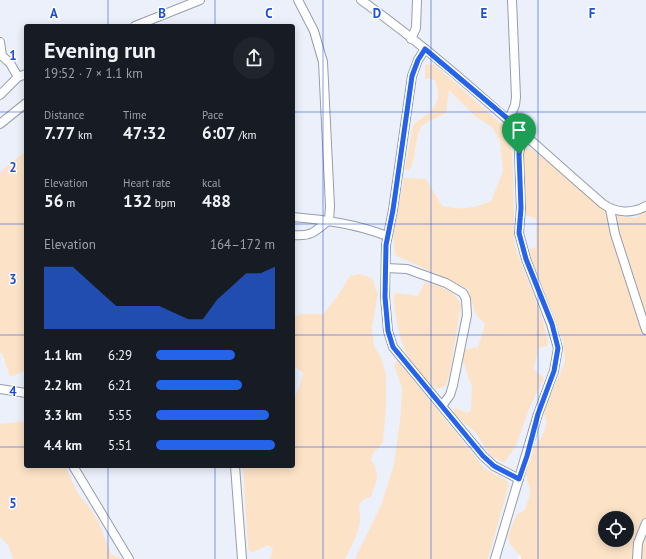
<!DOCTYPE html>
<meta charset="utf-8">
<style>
:root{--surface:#171b24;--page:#20242c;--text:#f1f3f6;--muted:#9ea1a6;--accent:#2563eb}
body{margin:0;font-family:"PT Sans",sans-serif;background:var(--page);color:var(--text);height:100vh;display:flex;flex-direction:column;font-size:15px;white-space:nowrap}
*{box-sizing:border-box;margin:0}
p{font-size:13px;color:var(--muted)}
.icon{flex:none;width:22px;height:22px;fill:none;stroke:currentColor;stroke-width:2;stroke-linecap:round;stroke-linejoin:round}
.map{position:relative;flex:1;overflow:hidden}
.sheet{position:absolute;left:24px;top:24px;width:271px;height:444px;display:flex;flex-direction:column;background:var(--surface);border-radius:4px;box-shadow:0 2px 10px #0003}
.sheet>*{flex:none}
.controls{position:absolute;left:598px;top:511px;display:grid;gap:8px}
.controls a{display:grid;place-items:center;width:36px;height:36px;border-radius:50%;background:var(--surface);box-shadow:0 2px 10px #0003;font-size:20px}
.pin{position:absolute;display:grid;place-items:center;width:34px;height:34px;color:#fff;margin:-41px -17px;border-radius:50% 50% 50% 0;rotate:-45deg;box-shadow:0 0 4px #0007}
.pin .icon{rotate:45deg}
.round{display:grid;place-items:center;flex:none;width:42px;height:42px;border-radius:21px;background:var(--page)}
.overview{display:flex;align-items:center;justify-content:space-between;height:68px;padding:0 20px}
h1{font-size:22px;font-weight:600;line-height:30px}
.figures{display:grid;grid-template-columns:repeat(3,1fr);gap:6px;height:68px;padding:4px 20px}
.figures div{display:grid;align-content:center}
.figures b{font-size:17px;font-weight:600}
.figures small{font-size:11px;font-weight:400}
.figures p{font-size:11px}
.chart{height:112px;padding:8px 20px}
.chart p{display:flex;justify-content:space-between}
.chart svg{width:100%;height:72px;margin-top:4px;fill:var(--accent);opacity:.7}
ul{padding:0 20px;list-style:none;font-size:13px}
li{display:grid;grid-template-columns:64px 48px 1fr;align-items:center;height:30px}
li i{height:10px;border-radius:5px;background:var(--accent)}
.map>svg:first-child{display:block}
</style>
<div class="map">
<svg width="646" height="559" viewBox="0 0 646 559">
<rect width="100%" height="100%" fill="#fbfbfb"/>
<!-- built -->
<path fill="#ecf0fa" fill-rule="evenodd" d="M0,0H646V236L598,287L518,559H0ZM26,26H293V466H26Z"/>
<!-- green -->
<g fill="#fce3c7" fill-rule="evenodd">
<path d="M434,64L507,129C515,157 513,186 514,214C514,224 513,236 515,245C520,265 552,332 547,346L539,348L534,369L544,378L529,409L516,446L504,463L490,455L475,432L452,412L456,408L467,413L471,410L472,387L462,358L463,350L478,347L485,324L475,313L468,289L395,255L393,237L404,178L426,179L442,206C462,210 472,209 491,201L503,172L500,142L492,127L476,117L449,90L446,113C439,117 430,120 423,125C414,133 417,159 409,171L405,169L413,125C430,112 446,103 434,80L425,78V65Z"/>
<path d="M524,148L532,149L609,214L636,218L646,211V559H521V557L510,544L508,536L517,514L525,510C526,505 530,497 530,492C527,474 522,476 529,456C534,442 553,432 543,412L565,362L563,341L527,250L536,247V219L525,215L522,153ZM605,518H627V540H605Z"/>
<path d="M26,151V370L10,377L2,353H0V172Z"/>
<path d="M360,274L372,278L378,294L372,327L374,346L381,358L386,374V407L383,443L373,453L371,460C382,476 376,481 371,497L364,499L359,505C363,529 355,538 345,559H270L273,549L268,545L251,553L248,548L243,466H293V400L300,386L303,373L293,365V318L301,314H323L337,297L350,276Z"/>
<path d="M425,282C439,286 455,290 461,305L450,371L446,386L436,389C429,383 422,376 416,369C400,350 396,319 393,296L396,293L418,296Z"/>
<path d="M397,360L485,469L506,480L509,484L488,559H355L382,503L394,464L401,413L402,388L394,365Z"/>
<path d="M26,421V466H65L78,494L90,508L99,523L111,554L122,559H13L8,545L0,536V424Z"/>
</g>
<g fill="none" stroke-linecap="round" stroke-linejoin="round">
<!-- minor casing -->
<g stroke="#969dad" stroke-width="10">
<g id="minor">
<path d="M361,0C447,61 523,135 603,204C616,213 632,214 646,206"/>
<path d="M135,26L200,0"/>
<path d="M411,39L416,28L417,0"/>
<path d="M0,42L2,56"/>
<path d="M425,49L418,60L412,76L393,210L386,245L385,297L388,331L393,347L483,456L494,466L519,479"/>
<path d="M0,54L10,63L18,77"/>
<path d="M0,95L18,77L26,74"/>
<path d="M509,119L515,105L516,97L512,0"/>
<path d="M0,124L26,103"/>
<path d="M610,209L615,234L646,330"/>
<path d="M293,217C326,220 356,224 387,236"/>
<path d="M293,235C311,237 316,231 329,220L330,206L323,62L314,31L298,0"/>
<path d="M386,268L407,269L446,283L463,293L466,299L467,315L453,385L450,395L442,406"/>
<path d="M0,389L26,393"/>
<path d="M73,466L129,559"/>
<path d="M235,466L242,559"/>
<path d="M495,559L538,414L554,371L558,348L551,324L526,259L519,233L521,208L519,154L520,148L526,136"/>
<path d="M637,559L638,543L646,523"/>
</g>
</g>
<!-- minor -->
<use href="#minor" stroke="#fff" stroke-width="8"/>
</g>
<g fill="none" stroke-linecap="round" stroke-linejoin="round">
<!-- route casing -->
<g stroke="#fff" stroke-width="8">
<path id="route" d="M425,49L508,119L526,136L520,148L519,154L521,208L519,233L526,259L552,324L558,348L554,371L538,414L527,456L519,479L494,466L483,456L393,347L388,331L385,297L386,245L393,210L412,76L418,60Z"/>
</g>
<!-- route -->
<use href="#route" stroke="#2563eb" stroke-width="5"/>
</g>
<!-- grid -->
<path fill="none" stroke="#1d4ed8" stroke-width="1" stroke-opacity="0.55" d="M108,0V26M215,0V26M323,0V559M431,0V559M538,0V559M0,112H26M293,112H646M0,224H26M293,224H646M0,335H26M293,335H646M0,447H26M293,447H646M108,466V559M215,466V559"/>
<g font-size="13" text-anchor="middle" font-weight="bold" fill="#1d4ed8" stroke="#fff" stroke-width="3" stroke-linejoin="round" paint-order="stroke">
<text x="54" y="18">A</text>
<text x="162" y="18">B</text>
<text x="269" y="18">C</text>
<text x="377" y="18">D</text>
<text x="484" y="18">E</text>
<text x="592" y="18">F</text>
<text x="13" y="60">1</text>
<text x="13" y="172">2</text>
<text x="13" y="284">3</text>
<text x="13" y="396">4</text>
<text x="13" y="508">5</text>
</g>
</svg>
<div class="controls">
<a><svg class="icon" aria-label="locate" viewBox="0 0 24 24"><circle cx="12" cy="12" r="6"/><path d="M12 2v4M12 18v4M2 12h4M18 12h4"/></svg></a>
</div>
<div class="pin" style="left:519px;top:154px;background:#1e9e55"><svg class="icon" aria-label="arrive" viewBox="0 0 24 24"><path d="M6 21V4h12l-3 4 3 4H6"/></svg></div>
<section class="sheet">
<div class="overview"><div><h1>Evening run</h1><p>19:52 · 7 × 1.1 km</p></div><a class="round"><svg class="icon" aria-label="share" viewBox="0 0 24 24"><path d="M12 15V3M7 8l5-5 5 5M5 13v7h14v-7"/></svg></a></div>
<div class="figures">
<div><p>Distance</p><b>7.77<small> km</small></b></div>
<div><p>Time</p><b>47:32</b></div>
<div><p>Pace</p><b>6:07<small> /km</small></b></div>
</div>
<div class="figures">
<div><p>Elevation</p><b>56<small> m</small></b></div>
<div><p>Heart rate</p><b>132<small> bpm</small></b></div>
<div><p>kcal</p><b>488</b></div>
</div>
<div class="chart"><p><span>Elevation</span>164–172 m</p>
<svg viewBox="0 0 160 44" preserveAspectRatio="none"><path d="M0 44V6L10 6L20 6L30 14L40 22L50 30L60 30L70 30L80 30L90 34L100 38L110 38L120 26L130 18L140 10L150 10L160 6V44z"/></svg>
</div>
<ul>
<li><b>1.1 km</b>6:29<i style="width:66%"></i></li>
<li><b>2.2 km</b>6:21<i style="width:72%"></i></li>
<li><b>3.3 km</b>5:55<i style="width:95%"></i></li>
<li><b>4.4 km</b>5:51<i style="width:100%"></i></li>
</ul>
</section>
</div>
